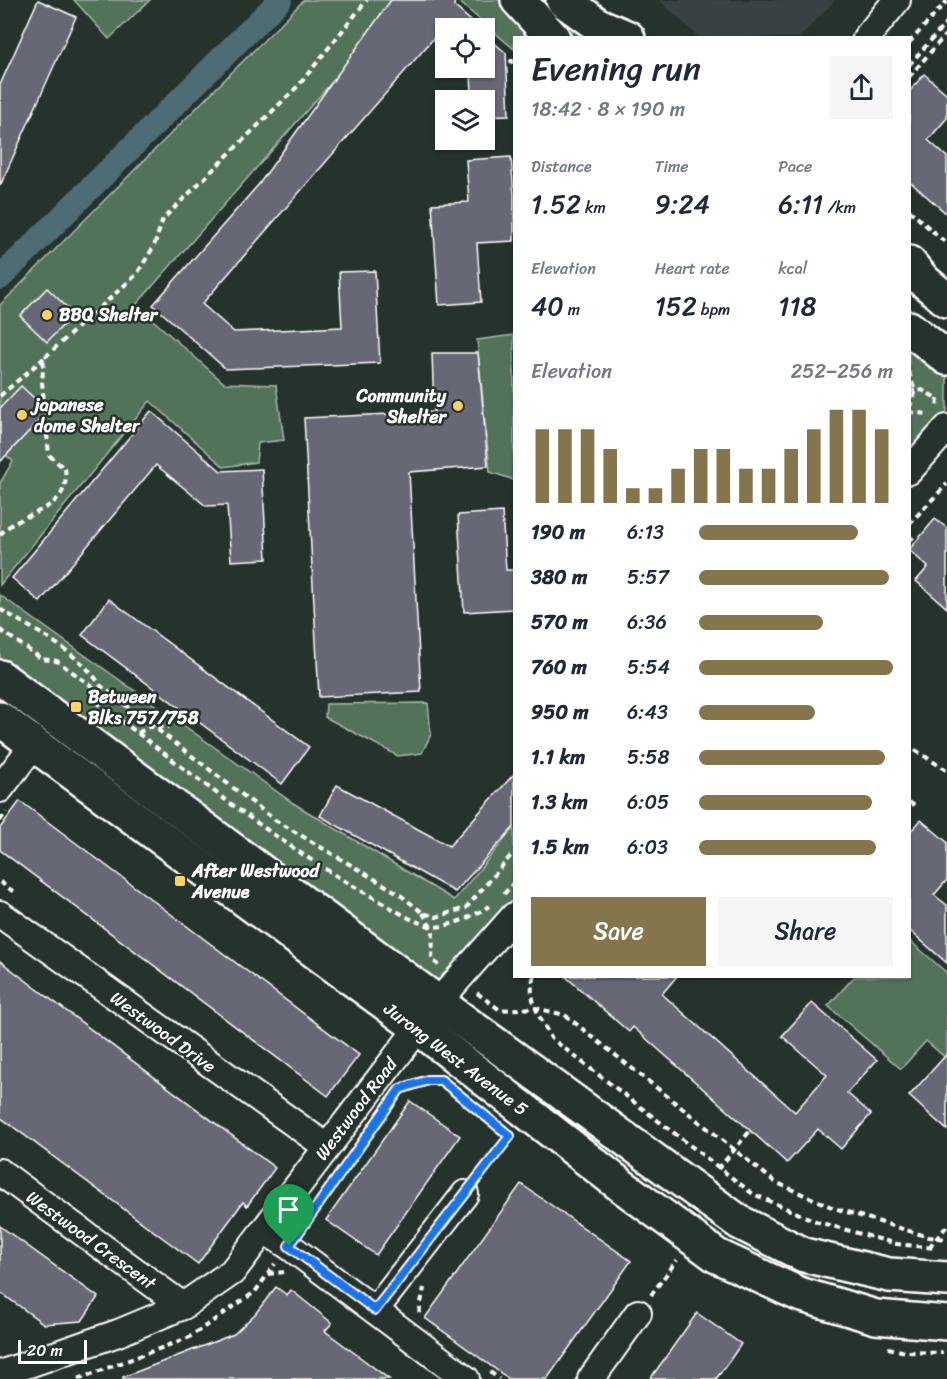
<!DOCTYPE html>
<meta charset="utf-8">
<style>
:root{--surface:#fff;--page:#f6f6f7;--text:#1f2937;--muted:#747a83;--accent:#84754c}
body{margin:0;font-family:Sriracha,sans-serif;background:var(--page);color:var(--text);height:100vh;display:flex;flex-direction:column;font-size:22px;white-space:nowrap}
*{box-sizing:border-box;margin:0}
p{font-size:20px;color:var(--muted)}
.icon{flex:none;width:33px;height:33px;fill:none;stroke:currentColor;stroke-width:2;stroke-linecap:round;stroke-linejoin:round}
.map{position:relative;flex:1;overflow:hidden}
.panel{position:absolute;left:513px;top:36px;width:398px;height:942px;display:flex;flex-direction:column;background:var(--surface);border-radius:0px;box-shadow:0 2px 4px #0004}
.panel>*{flex:none}
.fabs{position:absolute;left:435px;top:18px;display:grid;gap:12px}
.fabs a{display:grid;place-items:center;width:60px;height:60px;border-radius:0px;background:var(--surface);box-shadow:0 2px 4px #0004;font-size:30px}
.scale{position:absolute;left:18px;bottom:15px;width:69px;box-sizing:border-box;padding-left:6px;border:3px solid #fff;border-top:0;font-size:16px;line-height:21px;white-space:nowrap;color:#fff;-webkit-text-stroke:4px #26332d;paint-order:stroke}
.pin{position:absolute;display:grid;place-items:center;width:51px;height:51px;color:#fff;margin:-62px -26px;border-radius:50% 50% 50% 0;rotate:-45deg;box-shadow:0 0 6px #0007}
.pin .icon{rotate:45deg}
.round{display:grid;place-items:center;flex:none;width:63px;height:63px;border-radius:0px;background:var(--page)}
.summary{display:flex;align-items:center;justify-content:space-between;height:102px;padding:0 18px}
h1{font-size:33px;font-weight:600;line-height:45px}
.metrics{display:grid;grid-template-columns:repeat(3,1fr);gap:9px;height:102px;padding:6px 18px}
.metrics div{display:grid;align-content:center}
.metrics b{font-size:26px;font-weight:600}
.metrics small{font-size:16px;font-weight:400}
.metrics p{font-size:16px}
.chart{height:168px;padding:12px 18px}
.chart p{display:flex;justify-content:space-between}
.chart svg{width:100%;height:108px;margin-top:6px;stroke:var(--accent);stroke-width:6}
.button{display:flex;gap:12px;margin-top:auto;padding:12px 18px}
.button a{flex:1;height:69px;border-radius:0px;background:var(--accent);color:#fff;font-size:24px;font-weight:600;line-height:69px;text-align:center}
.button a+a{background:var(--page);color:var(--text)}
ul{padding:0 18px;list-style:none;font-size:20px}
li{display:grid;grid-template-columns:96px 72px 1fr;align-items:center;height:45px}
li i{height:15px;border-radius:8px;background:var(--accent)}
.map>svg:first-child{display:block}
</style>
<div class="map">
<svg width="947" height="1379" viewBox="0 0 947 1379">
<rect width="100%" height="100%" fill="#26332d"/>
<filter id="ink" filterUnits="userSpaceOnUse"><feTurbulence type="fractalNoise" baseFrequency=".0167" numOctaves="2"/><feDisplacementMap in="SourceGraphic" scale="12" xChannelSelector="R" yChannelSelector="G"/><feConvolveMatrix kernelMatrix="1 2 1 2 8 2 1 2 1" color-interpolation-filters="sRGB"/></filter>
<g filter="url(#ink)">
<!-- built -->
<path fill="#394342" d="M659,0H835L799,38L699,37Z"/>
<!-- green -->
<g fill="#52725a" stroke="#a8b8ac" stroke-width="1.5">
<path d="M74,0H150L109,39Z"/>
<path d="M304,0H404L136,305L224,383L276,385L284,440L258,443L256,462L224,467L150,401L0,585V483L13,461L0,451V305Z"/>
<path d="M457,0H552L587,37L514,38V49Z"/>
<path d="M514,335V480L490,472L477,340Z"/>
<path d="M909,336L947,368V421L909,470Z"/>
<path d="M0,595L293,803L454,900L514,828V914L438,1002L0,676Z"/>
<path d="M428,703L431,734L422,753L398,756L325,717L326,704Z"/>
<path d="M909,940L947,973V1059L926,1041L901,1069L828,1006L854,977L909,976Z"/>
</g>
<g fill="none" stroke-linecap="round" stroke-linejoin="round">
<!-- canal -->
<path stroke="#4d6c73" stroke-width="24" d="M0,278L280,0"/>
</g>
<!-- building -->
<g fill="#666774" stroke="#fff" stroke-width="1.5">
<path d="M38,0L76,17L0,186V85Z"/>
<path d="M391,0H455L454,6L479,28H446V50L433,39L202,304L234,332L342,327L339,272L375,271L380,363L226,369L153,305L259,184Z"/>
<path d="M484,34L506,53L509,115L484,116V100H472L471,68H484Z"/>
<path d="M924,74L947,94V118L928,140L947,157V214L909,181V92Z"/>
<path d="M511,157L514,195V241L477,243L481,302L439,305L432,204L469,202L466,160Z"/>
<path d="M47,288L74,314L47,342L20,316Z"/>
<path d="M432,353H478L488,466L409,472L421,692L319,697L304,418L434,412Z"/>
<path d="M21,386L48,411L0,462V408Z"/>
<path d="M151,411L221,471L262,469L267,559L231,561L227,505L206,506L156,465L40,602L12,578Z"/>
<path d="M502,512L506,570H514V609L464,612L458,515Z"/>
<path d="M935,519L947,528V608L916,581L928,567L909,550Z"/>
<path d="M109,599L309,747L282,784L82,635Z"/>
<path d="M514,774V827L455,892L320,816L337,785L449,846Z"/>
<path d="M20,801L359,1055L328,1096L0,850V828Z"/>
<path d="M921,820L947,842V880L934,895L947,905V963L909,930V833Z"/>
<path d="M0,961L275,1168L247,1206L243,1202L198,1264L0,1117Z"/>
<path d="M565,976H677L662,994L795,1112L827,1075L782,1036L812,1003L877,1060L847,1093L871,1114L841,1149L818,1129L787,1163L633,1027L629,1032Z"/>
<path d="M947,1054V1130L909,1096Z"/>
<path d="M410,1101L460,1136L376,1255L326,1220Z"/>
<path d="M521,1184L631,1261L547,1379H509L425,1318Z"/>
<path d="M0,1226L98,1297L82,1321L44,1324L0,1292Z"/>
<path d="M276,1287L287,1295L291,1290L332,1323L325,1331L389,1379H123V1377L234,1334L255,1314Z"/>
<path d="M697,1313L741,1344L730,1360L716,1379H650Z"/>
</g>
<g fill="none" stroke-linecap="round" stroke-linejoin="round">
<!-- minor casing -->
<g stroke="#fff" stroke-width="30">
<g id="minor">
<path d="M866,38L897,0"/>
<path d="M909,471L947,428"/>
<path d="M0,789L34,744"/>
<path d="M0,914L327,1147"/>
<path d="M0,1172L183,1306"/>
<path d="M264,1230L289,1246L466,1379"/>
<path d="M375,1310L465,1194"/>
<path d="M0,1374L118,1333L183,1306L232,1272L438,1002L514,916"/>
<path d="M591,1379L638,1313"/>
</g>
</g>
<!-- tertiary casing -->
<g stroke="#fff" stroke-width="38">
<g id="tertiary">
<path d="M518,0L553,38"/>
<path d="M563,0L598,25L628,38"/>
<path d="M909,263L924,281L947,300"/>
<path d="M909,328L947,358"/>
<path d="M0,677L414,985L739,1222L804,1255L889,1275L947,1279"/>
<path d="M0,719L419,1028L622,1186L717,1256L799,1294L876,1317L947,1323"/>
</g>
</g>
<!-- path -->
<g stroke="#fff" stroke-width="4" stroke-dasharray="6 4.5" stroke-linecap="butt">
<path d="M909,43L947,1"/>
<path d="M514,61H511L514,64"/>
<path d="M909,65L947,22"/>
<path d="M909,77L947,33"/>
<path d="M909,210L947,244"/>
<path d="M909,372L915,391L909,410"/>
<path d="M909,391L922,390L938,399L937,408"/>
<path d="M0,396L44,358"/>
<path d="M909,412L928,414"/>
<path d="M909,524L947,484"/>
<path d="M0,535C19,510 72,514 65,469L49,455L42,382L44,358L137,274L154,246L163,219L299,85L367,0"/>
<path d="M909,536L914,540"/>
<path d="M0,609C35,631 78,651 101,686L275,820L398,893L423,913L436,917L466,908L514,852"/>
<path d="M0,630L42,659L57,661L96,689L98,703C186,769 273,841 369,895C388,905 409,921 430,926C445,930 476,915 489,906"/>
<path d="M138,733L149,727H169"/>
<path d="M915,750L946,770"/>
<path d="M909,802L915,806"/>
<path d="M0,821L6,812"/>
<path d="M0,882L17,894"/>
<path d="M504,894L514,882"/>
<path d="M423,913L433,931L432,960L439,965"/>
<path d="M534,976C526,998 541,1019 551,1038L753,1194L818,1222L897,1244L935,1248"/>
<path d="M477,993L500,1010L535,1008L565,1015L775,1182L834,1208L929,1237L947,1239"/>
<path d="M403,1088L428,1080L442,1081"/>
<path d="M718,1169L750,1131"/>
<path d="M478,1177L510,1136"/>
<path d="M304,1227L353,1157"/>
<path d="M929,1247L947,1226"/>
<path d="M268,1274L284,1272"/>
<path d="M651,1295L677,1260"/>
<path d="M419,1313L424,1288"/>
<path d="M888,1348L906,1352L943,1353"/>
<path d="M490,1372L499,1379"/>
<path d="M78,1379L188,1338L255,1292L275,1264"/>
</g>
<!-- minor -->
<use href="#minor" stroke="#26332d" stroke-width="26"/>
<!-- tertiary -->
<use href="#tertiary" stroke="#26332d" stroke-width="33"/>
</g>
</g>
<g fill="none" stroke-linecap="round" stroke-linejoin="round" filter="url(#ink)">
<!-- route casing -->
<g stroke="#fff" stroke-width="12">
<path id="route" d="M428,1080H441L510,1136L375,1310L289,1246L400,1089Z"/>
</g>
<!-- route -->
<use href="#route" stroke="#1a73e8" stroke-width="8"/>
</g>
<!-- markers -->
<g fill="#ffd166" stroke="#26332d" stroke-width="2">
<circle cx="47" cy="315" r="6"/>
<circle cx="458" cy="406" r="6"/>
<circle cx="22" cy="415" r="6"/>
<rect x="70" y="701" width="12" height="12" rx="3"/>
<rect x="174" y="875" width="12" height="12" rx="3"/>
</g>
<g text-anchor="middle" dominant-baseline="central" stroke-width="5" stroke-linejoin="round" paint-order="stroke">
<!-- poi labels -->
<g font-size="18" font-weight="bold" fill="#fff" stroke="#26332d" text-anchor="start">
<text x="59" y="315">BBQ Shelter</text>
<text x="446" y="396" text-anchor="end">Community<tspan x="446" dy="21">Shelter</tspan></text>
<text x="34" y="405">japanese<tspan x="34" dy="21">dome Shelter</tspan></text>
<text x="88" y="697">Between<tspan x="88" dy="21">Blks 757/758</tspan></text>
<text x="192" y="871">After Westwood<tspan x="192" dy="21">Avenue</tspan></text>
</g>
<!-- street labels -->
<g font-size="18" fill="#fff" stroke="#26332d">
<text transform="translate(163 1032) rotate(36)">Westwood Drive</text>
<text transform="translate(456 1059) rotate(37)">Jurong West Avenue 5</text>
<text transform="translate(356 1109) rotate(-53)">Westwood Road</text>
<text transform="translate(91 1240) rotate(36)">Westwood Crescent</text>
</g>
</g>
</svg>
<div class="fabs">
<a><svg class="icon" aria-label="locate" viewBox="0 0 24 24"><circle cx="12" cy="12" r="6"/><path d="M12 2v4M12 18v4M2 12h4M18 12h4"/></svg></a>
<a><svg class="icon" aria-label="layers" viewBox="0 0 24 24"><path d="M12 4l9 5-9 5-9-5zM3 14l9 5 9-5"/></svg></a>
</div>
<div class="scale">20 m</div>
<div class="pin" style="left:289px;top:1246px;background:#1e9e55"><svg class="icon" aria-label="arrive" viewBox="0 0 24 24"><path d="M6 21V4h12l-3 4 3 4H6"/></svg></div>
<section class="panel">
<div class="summary"><div><h1>Evening run</h1><p>18:42 · 8 × 190 m</p></div><a class="round"><svg class="icon" aria-label="share" viewBox="0 0 24 24"><path d="M12 15V3M7 8l5-5 5 5M5 13v7h14v-7"/></svg></a></div>
<div class="metrics">
<div><p>Distance</p><b>1.52<small> km</small></b></div>
<div><p>Time</p><b>9:24</b></div>
<div><p>Pace</p><b>6:11<small> /km</small></b></div>
</div>
<div class="metrics">
<div><p>Elevation</p><b>40<small> m</small></b></div>
<div><p>Heart rate</p><b>152<small> bpm</small></b></div>
<div><p>kcal</p><b>118</b></div>
</div>
<div class="chart"><p><span>Elevation</span>252–256 m</p>
<svg viewBox="0 0 160 44" preserveAspectRatio="none"><path d="M5 44V14M15 44V14M25 44V14M35 44V22M45 44V38M55 44V38M65 44V30M75 44V22M85 44V22M95 44V30M105 44V30M115 44V22M125 44V14M135 44V6M145 44V6M155 44V14"/></svg>
</div>
<ul>
<li><b>190 m</b>6:13<i style="width:82%"></i></li>
<li><b>380 m</b>5:57<i style="width:98%"></i></li>
<li><b>570 m</b>6:36<i style="width:64%"></i></li>
<li><b>760 m</b>5:54<i style="width:100%"></i></li>
<li><b>950 m</b>6:43<i style="width:60%"></i></li>
<li><b>1.1 km</b>5:58<i style="width:96%"></i></li>
<li><b>1.3 km</b>6:05<i style="width:89%"></i></li>
<li><b>1.5 km</b>6:03<i style="width:91%"></i></li>
</ul>
<div class="button"><a>Save</a><a>Share</a></div>
</section>
</div>
